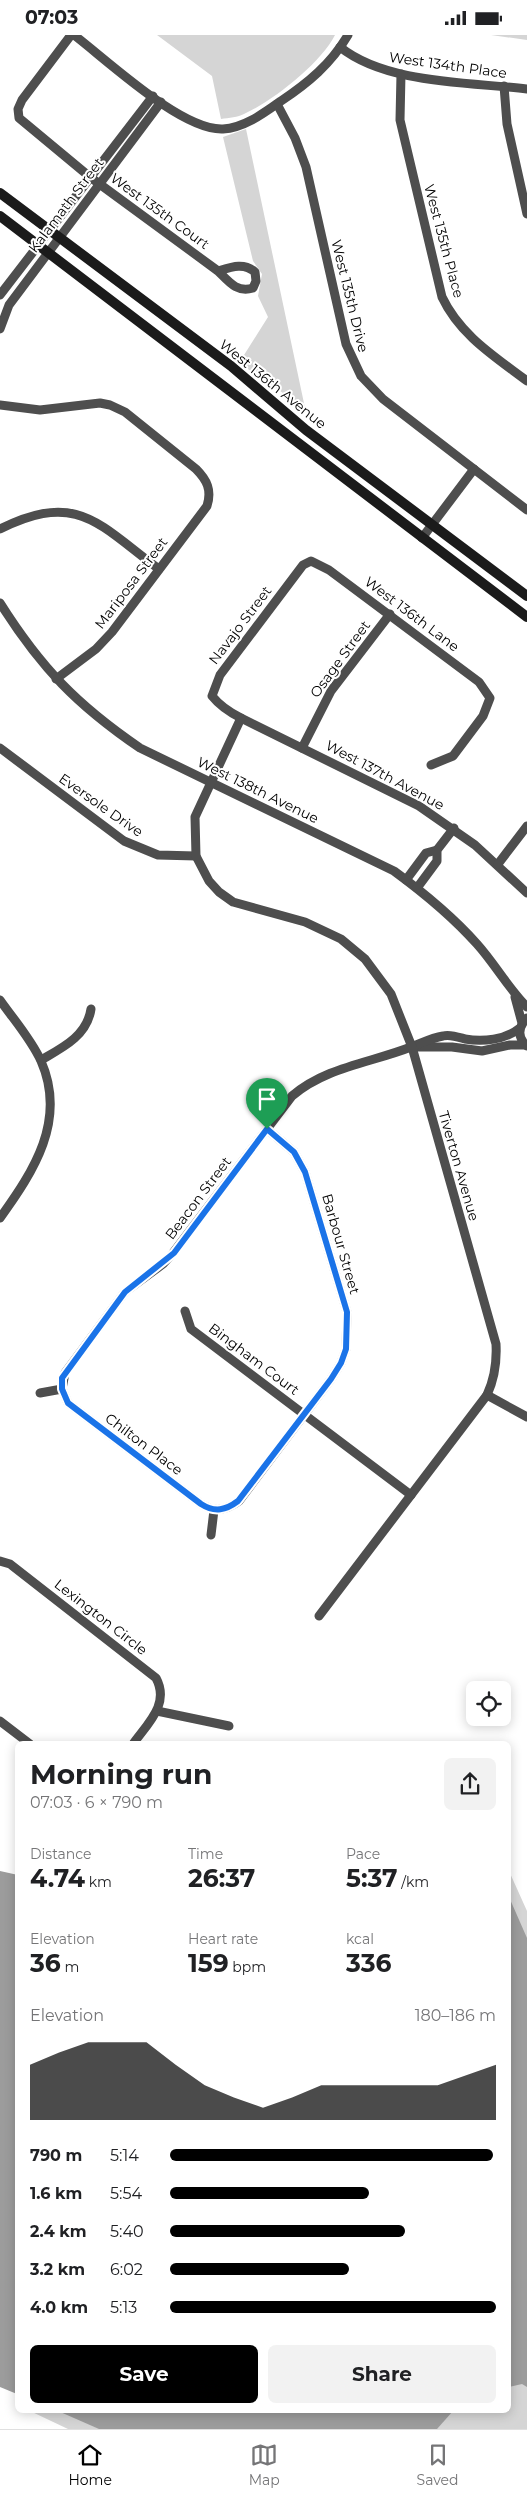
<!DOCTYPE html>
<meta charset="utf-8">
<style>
:root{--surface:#fff;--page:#f2f2f2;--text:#202124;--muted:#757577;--line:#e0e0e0;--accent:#000}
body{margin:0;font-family:Montserrat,sans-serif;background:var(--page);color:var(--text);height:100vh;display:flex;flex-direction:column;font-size:19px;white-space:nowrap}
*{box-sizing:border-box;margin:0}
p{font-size:16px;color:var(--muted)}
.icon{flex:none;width:28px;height:28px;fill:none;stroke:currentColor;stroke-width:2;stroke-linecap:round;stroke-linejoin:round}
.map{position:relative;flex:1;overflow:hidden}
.drawer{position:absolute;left:15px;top:1706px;width:496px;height:672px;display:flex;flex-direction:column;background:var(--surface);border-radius:8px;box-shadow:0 2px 12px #0003}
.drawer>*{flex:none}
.buttons{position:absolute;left:466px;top:1646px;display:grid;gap:10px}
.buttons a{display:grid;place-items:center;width:45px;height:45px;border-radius:8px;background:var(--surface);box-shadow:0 2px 12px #0003;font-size:25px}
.pin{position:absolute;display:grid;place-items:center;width:42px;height:42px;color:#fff;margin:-51px -21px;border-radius:50% 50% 50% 0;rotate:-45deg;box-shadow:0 0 5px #0007}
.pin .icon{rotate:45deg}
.round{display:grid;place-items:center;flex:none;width:52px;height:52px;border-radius:8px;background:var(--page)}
.headline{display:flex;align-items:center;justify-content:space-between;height:85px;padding:0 15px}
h1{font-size:28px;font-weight:700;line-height:38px}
.figures{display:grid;grid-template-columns:repeat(3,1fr);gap:8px;height:85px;padding:5px 15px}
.figures div{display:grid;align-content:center}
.figures b{font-size:25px;font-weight:700}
.figures small{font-size:14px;font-weight:400}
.figures p{font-size:14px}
.chart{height:140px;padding:10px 15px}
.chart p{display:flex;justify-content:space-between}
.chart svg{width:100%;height:90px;margin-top:5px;fill:var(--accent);opacity:.7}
.cta{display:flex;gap:10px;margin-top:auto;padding:10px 15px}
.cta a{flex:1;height:58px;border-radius:8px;background:var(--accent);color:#fff;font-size:20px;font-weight:700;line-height:58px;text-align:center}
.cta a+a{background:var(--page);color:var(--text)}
ul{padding:0 15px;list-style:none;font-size:16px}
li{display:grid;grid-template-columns:80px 60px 1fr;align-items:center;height:38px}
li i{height:12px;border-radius:6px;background:var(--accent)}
.status{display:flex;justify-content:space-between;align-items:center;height:35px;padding:0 25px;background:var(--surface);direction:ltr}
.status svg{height:14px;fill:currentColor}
.menu{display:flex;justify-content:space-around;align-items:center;height:70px;border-top:1px solid var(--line);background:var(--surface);font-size:14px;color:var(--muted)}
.menu a{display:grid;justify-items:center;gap:2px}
.menu .current{color:var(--accent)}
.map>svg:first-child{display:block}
</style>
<div class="status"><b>07:03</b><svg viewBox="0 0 49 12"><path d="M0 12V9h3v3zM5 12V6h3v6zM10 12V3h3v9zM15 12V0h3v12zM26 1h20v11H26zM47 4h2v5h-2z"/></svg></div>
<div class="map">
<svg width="527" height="2394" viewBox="0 0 527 2394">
<rect width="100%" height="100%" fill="#fff"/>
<!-- green -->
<g fill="#d5d5d5">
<path d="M157,0H335C321,28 273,66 244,79C238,82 229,83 221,84L212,41Z"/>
<path d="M491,0H527V5Z"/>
<path d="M246,94L305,373L239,328L268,282L258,261L262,239L253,226L223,102Z"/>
<path d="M509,1836L527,1876V2394H68L30,2376H509Z"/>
</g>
<!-- water -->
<g fill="#9c9c9c">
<path d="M0,1836L18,1840L17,2359L0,2352Z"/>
<path d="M509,1862L527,1903V2352L522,2349L509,2352Z"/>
<path d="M58,2376H453L437,2394H99Z"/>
</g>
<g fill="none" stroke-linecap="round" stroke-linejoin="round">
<!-- street -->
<g stroke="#4e4e4e" stroke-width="9">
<path d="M71,0L22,65L18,74L19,83L90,142L218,236C229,247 237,258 253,253L256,246L255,237C244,227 231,232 218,236"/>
<path d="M74,0C108,26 182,96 223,94C244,93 264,78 281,66C308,48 331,29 348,0"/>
<path d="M340,12C386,49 469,47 527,54"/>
<path d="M401,39L400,85L442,262C460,300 494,321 527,346"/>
<path d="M504,51L507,89L527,179"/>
<path d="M277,69L295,103L306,132L346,309L361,341L383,364L527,475"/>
<path d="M0,260L153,61"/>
<path d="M0,294L9,270L161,67"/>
<path d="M0,370L40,375L100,368L110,370L125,377L196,434C207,445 212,455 207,471L112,597L96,614L56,644"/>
<path d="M0,494C78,455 99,490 159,534"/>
<path d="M422,503L474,434"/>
<path d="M0,568C41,633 77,670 140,713L394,836C424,858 452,881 477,909C495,929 508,953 527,972"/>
<path d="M241,683L419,771L475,810L527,858"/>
<path d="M0,713L124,806L158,820L196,821"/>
<path d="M302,713L331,656L390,579"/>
<path d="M498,829L527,791"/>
<path d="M406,845L426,818L437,815"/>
<path d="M417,853L437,826V815L454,793"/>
<path d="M515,962L522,988"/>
<path d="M0,965C14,985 31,1004 41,1026C67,1085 34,1136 0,1183"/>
<path d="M527,983C518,992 517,1003 527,1011"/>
<path d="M414,1012H452L482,1016L510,1010H526"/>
<path d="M41,1025C62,1013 87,1001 91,974"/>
<path d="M267,1094L294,1117L305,1137L347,1277L346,1314L341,1328L331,1344L239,1466C226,1475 215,1478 201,1469L68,1368L62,1354L65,1338L125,1257L163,1229L173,1218L292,1061C326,1032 370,1028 411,1012C422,1008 431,1003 443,1001C450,999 458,1002 465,1004C483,1007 505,1005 520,993"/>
<path d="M185,1276L191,1294L411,1460"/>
<path d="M40,1358L62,1354"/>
<path d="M487,1360L527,1382"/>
<path d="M211,1500L214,1475"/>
<path d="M0,1526L10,1529L156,1643C170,1669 148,1688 133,1709"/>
<path d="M319,1581L487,1360C495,1343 497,1328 496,1309L412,1012L391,959L365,924L341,904L305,887L233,867L219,857L209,846L196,821L195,782L241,683C229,677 220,671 212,661L220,640L303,530L311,526L329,535L479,647L490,663L483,681L453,721L431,730"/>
<path d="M157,1676L229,1691"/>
<path d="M0,1686L30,1709"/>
</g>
<!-- secondary -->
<g stroke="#1b1b1b" stroke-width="10">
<path d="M0,158L231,331L306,395L527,561"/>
<path d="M0,181L527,582"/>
</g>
</g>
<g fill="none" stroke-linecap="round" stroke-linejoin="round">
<!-- route casing -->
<g stroke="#fff" stroke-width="10">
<path id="route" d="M267,1094L294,1117L305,1137L347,1277L346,1314L341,1328L331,1344L238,1466C226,1475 215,1478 201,1469L68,1368L62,1354V1343L125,1257L174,1218Z"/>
</g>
<!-- route -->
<use href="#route" stroke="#1a73e8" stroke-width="6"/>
</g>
<g text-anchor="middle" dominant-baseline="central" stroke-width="4" stroke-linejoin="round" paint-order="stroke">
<!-- street labels -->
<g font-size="14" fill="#000" stroke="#fff">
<text transform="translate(448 30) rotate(8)">West 134th Place</text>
<text transform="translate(66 170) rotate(-53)">Kalamath Street</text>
<text transform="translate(160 176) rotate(36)">West 135th Court</text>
<text transform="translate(444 206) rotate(75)">West 135th Place</text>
<text transform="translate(350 261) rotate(76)">West 135th Drive</text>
<text transform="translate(273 349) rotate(39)">West 136th Avenue</text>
<text transform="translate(131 548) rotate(-53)">Mariposa Street</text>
<text transform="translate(412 579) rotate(37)">West 136th Lane</text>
<text transform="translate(240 590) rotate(-53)">Navajo Street</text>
<text transform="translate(340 624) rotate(-54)">Osage Street</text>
<text transform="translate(385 740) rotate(28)">West 137th Avenue</text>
<text transform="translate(258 755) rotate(26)">West 138th Avenue</text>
<text transform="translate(101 770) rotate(35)">Eversole Drive</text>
<text transform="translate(459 1131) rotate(74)">Tiverton Avenue</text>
<text transform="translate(198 1163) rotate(-53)">Beacon Street</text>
<text transform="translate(341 1209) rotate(74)">Barbour Street</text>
<text transform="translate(254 1324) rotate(37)">Bingham Court</text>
<text transform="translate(144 1409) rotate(37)">Chilton Place</text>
<text transform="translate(101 1582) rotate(38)">Lexington Circle</text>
</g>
</g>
</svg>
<div class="buttons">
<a><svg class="icon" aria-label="locate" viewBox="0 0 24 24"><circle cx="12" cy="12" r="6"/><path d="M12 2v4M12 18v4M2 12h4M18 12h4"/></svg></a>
</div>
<div class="pin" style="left:267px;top:1094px;background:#1e9e55"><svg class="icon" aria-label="arrive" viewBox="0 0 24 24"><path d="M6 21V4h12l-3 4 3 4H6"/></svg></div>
<section class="drawer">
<div class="headline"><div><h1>Morning run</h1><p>07:03 · 6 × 790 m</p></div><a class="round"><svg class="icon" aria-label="share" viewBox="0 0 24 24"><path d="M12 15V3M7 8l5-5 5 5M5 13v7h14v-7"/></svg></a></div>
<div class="figures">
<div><p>Distance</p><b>4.74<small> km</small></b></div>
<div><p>Time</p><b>26:37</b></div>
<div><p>Pace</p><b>5:37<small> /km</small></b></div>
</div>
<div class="figures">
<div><p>Elevation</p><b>36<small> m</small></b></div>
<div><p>Heart rate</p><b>159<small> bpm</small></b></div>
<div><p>kcal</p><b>336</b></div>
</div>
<div class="chart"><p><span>Elevation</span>180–186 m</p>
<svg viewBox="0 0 160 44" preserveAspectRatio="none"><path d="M0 44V17L10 11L20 6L30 6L40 6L50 17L60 27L70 33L80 38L90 33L100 27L110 27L120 27L130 27L140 27L150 22L160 17V44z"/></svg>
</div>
<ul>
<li><b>790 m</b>5:14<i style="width:99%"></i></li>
<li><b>1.6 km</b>5:54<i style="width:61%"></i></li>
<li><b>2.4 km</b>5:40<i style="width:72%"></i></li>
<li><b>3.2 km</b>6:02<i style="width:55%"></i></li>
<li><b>4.0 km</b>5:13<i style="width:100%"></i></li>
</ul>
<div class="cta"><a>Save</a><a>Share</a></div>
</section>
</div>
<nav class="menu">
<a class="current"><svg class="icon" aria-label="home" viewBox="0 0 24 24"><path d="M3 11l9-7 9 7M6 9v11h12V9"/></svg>Home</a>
<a><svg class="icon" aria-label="map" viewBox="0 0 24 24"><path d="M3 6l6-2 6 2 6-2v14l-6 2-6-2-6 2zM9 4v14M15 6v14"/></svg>Map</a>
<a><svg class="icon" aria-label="saved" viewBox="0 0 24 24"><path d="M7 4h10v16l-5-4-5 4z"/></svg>Saved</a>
</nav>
